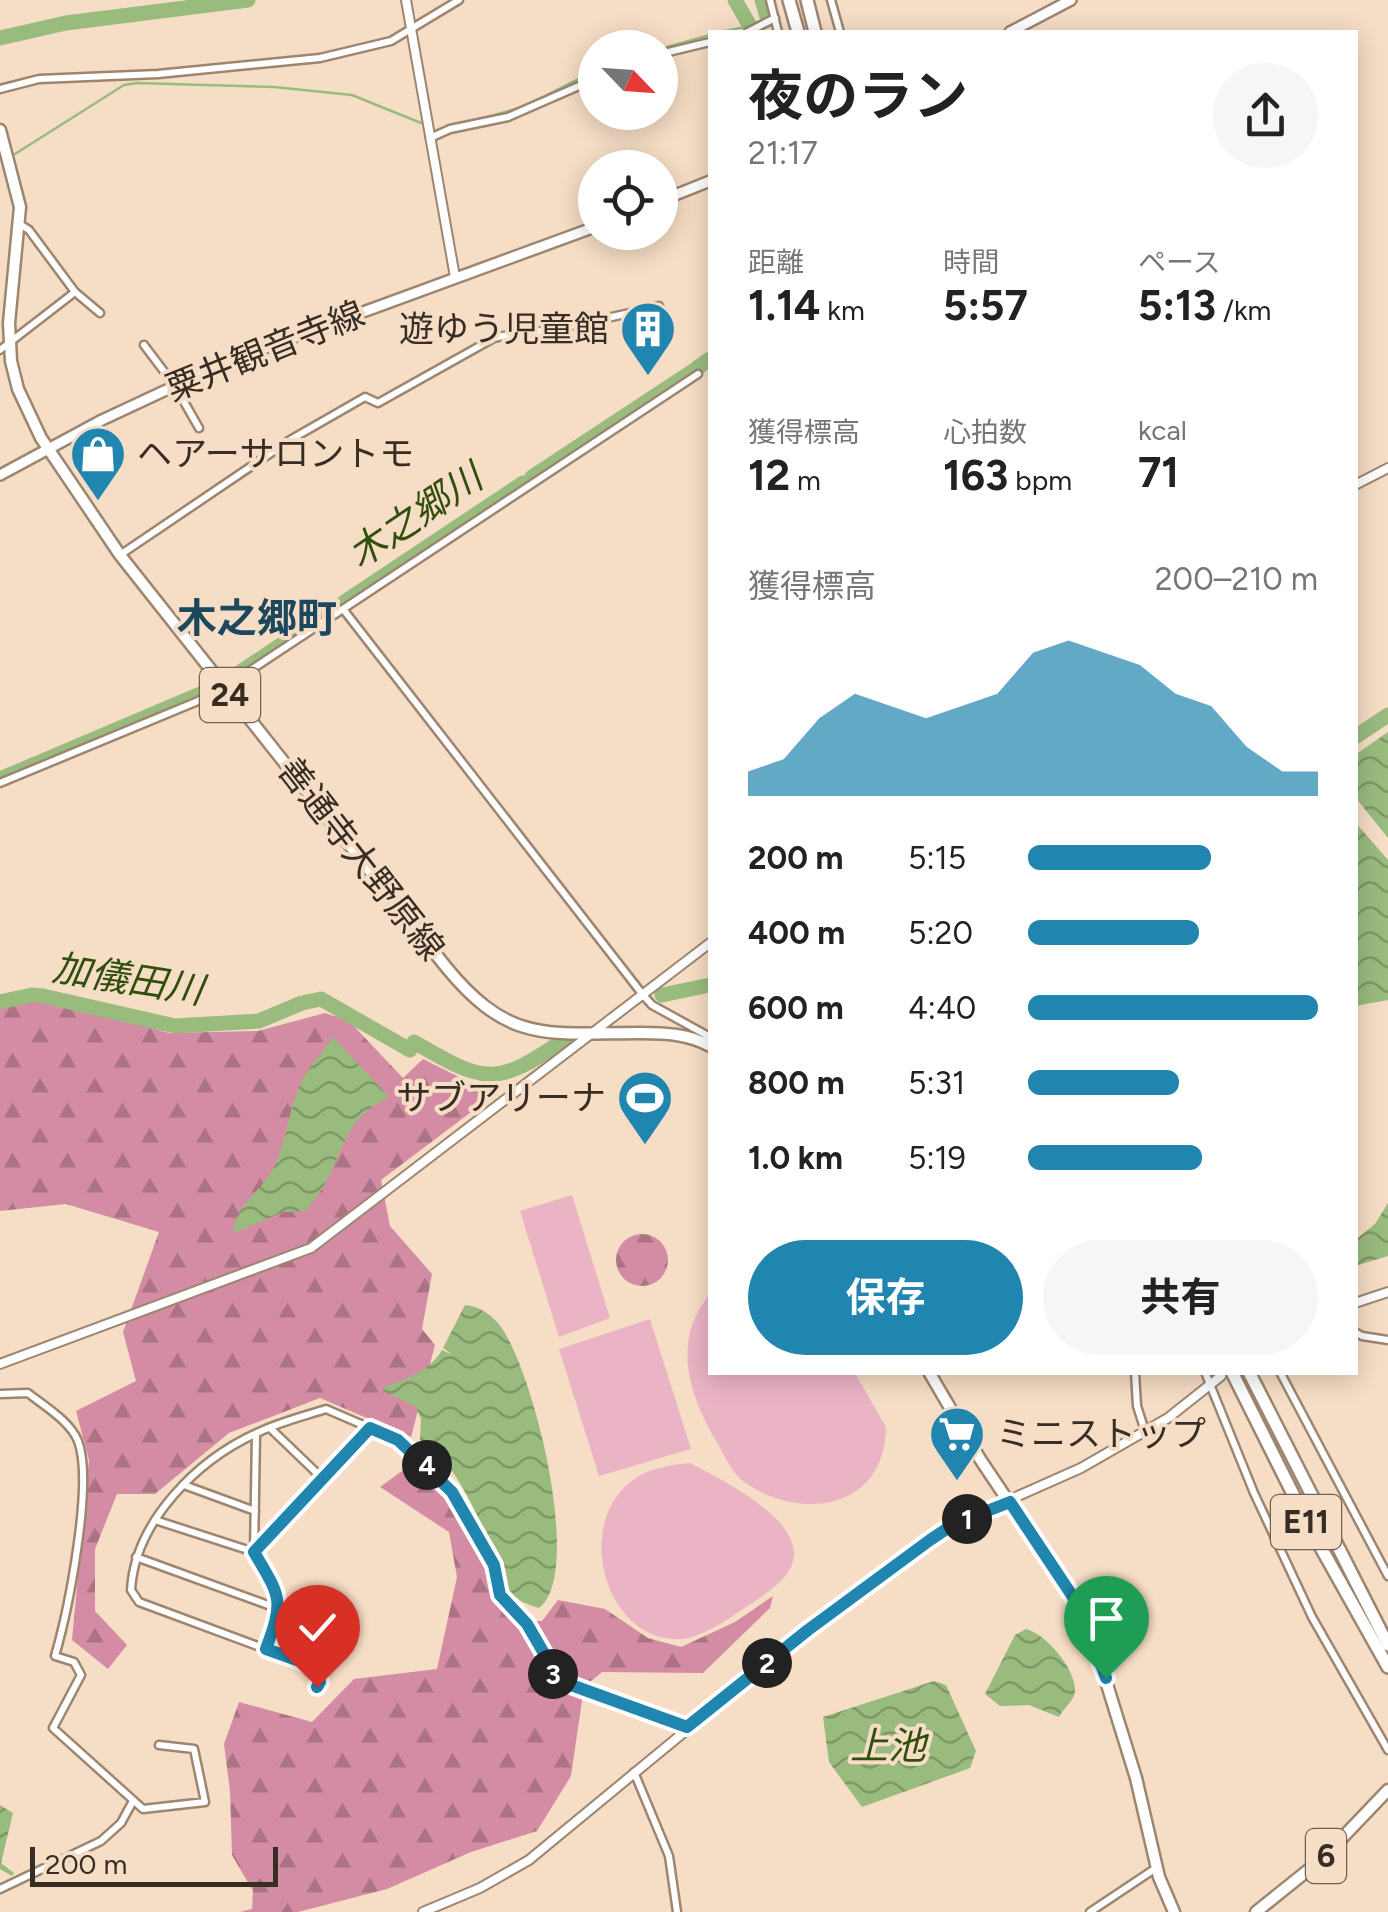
<!DOCTYPE html>
<html lang="ja">
<meta charset="utf-8">
<style>
:root{--surface:#fff;--page:#f6f6f6;--text:#222;--muted:#767676;--accent:#2085af}
body{margin:0;font-family:Figtree,"Noto Sans JP",sans-serif;background:var(--page);color:var(--text);height:100vh;display:flex;flex-direction:column;font-size:38px;white-space:nowrap}
*{box-sizing:border-box;margin:0}
p{font-size:32px;color:var(--muted)}
.icon{flex:none;width:55px;height:55px;fill:none;stroke:currentColor;stroke-width:2;stroke-linecap:round;stroke-linejoin:round}
.map{position:relative;flex:1;overflow:hidden}
.details{position:absolute;left:708px;top:30px;width:650px;height:1345px;display:flex;flex-direction:column;background:var(--surface);border-radius:0px;box-shadow:0 5px 25px #0003}
.details>*{flex:none}
.needle{width:65px;rotate:115deg}
.controls{position:absolute;left:578px;top:30px;display:grid;gap:20px}
.controls a{display:grid;place-items:center;width:100px;height:100px;border-radius:50%;background:var(--surface);box-shadow:0 5px 25px #0003;font-size:50px}
.scale{position:absolute;left:30px;bottom:25px;width:248px;box-sizing:border-box;padding-left:10px;border:5px solid #372d24;border-top:0;font-size:28px;line-height:35px;white-space:nowrap;color:#372d24;-webkit-text-stroke:8px #f6ddc5;paint-order:stroke}
.pin{position:absolute;display:grid;place-items:center;width:85px;height:85px;color:#fff;margin:-102px -42px;border-radius:50% 50% 50% 0;rotate:-45deg;box-shadow:0 0 10px #0007}
.pin .icon{rotate:45deg}
.km{position:absolute;width:50px;height:50px;margin:-25px;border-radius:50%;background:#222;color:#fff;font-size:28px;line-height:50px;text-align:center}
.round{display:grid;place-items:center;flex:none;width:105px;height:105px;border-radius:52px;background:var(--page)}
.overview{display:flex;align-items:center;justify-content:space-between;height:170px;padding:0 40px}
h1{font-size:55px;font-weight:700;line-height:75px}
.metrics{display:grid;grid-template-columns:repeat(3,1fr);gap:15px;height:170px;padding:10px 40px}
.metrics div{display:grid;align-content:center}
.metrics b{font-size:42px;font-weight:700}
.metrics small{font-size:28px;font-weight:400}
.metrics p{font-size:28px}
.chart{height:280px;padding:20px 40px}
.chart p{display:flex;justify-content:space-between}
.chart svg{width:100%;height:180px;margin-top:10px;fill:var(--accent);opacity:.7}
.button{display:flex;gap:20px;margin-top:auto;padding:20px 40px}
.button a{flex:1;height:115px;border-radius:60px;background:var(--accent);color:#fff;font-size:40px;font-weight:700;line-height:115px;text-align:center}
.button a+a{background:var(--page);color:var(--text)}
ul{padding:0 40px;list-style:none;font-size:32px}
li{display:grid;grid-template-columns:160px 120px 1fr;align-items:center;height:75px}
li i{height:25px;border-radius:12px;background:var(--accent)}
.map>svg:first-child{display:block}
</style>
<div class="map">
<svg width="1388" height="1912" viewBox="0 0 1388 1912">
<defs>
<pattern id="forest-firs" width="22" height="20" patternUnits="userSpaceOnUse" patternTransform="scale(2.5)"><rect width="22" height="20" fill="#d38ca3"/><path d="M5 1l3.5 6h-7zM16 11l3.5 6h-7z" fill="#ac7385"/></pattern>
<pattern id="water-waves" width="16" height="10" patternUnits="userSpaceOnUse" patternTransform="scale(2.5)"><rect width="16" height="10" fill="#9abb7e"/><path d="M0 5q4-4 8 0t8 0" fill="none" stroke="#7e9867"/></pattern>
</defs>
<rect width="100%" height="100%" fill="#f6ddc5"/>
<!-- grass -->
<g fill="#ebb4c5">
<path d="M572,1195L610,1318L559,1337L520,1211Z"/>
<path d="M710,1294V1372L855,1373L886,1427C885,1510 801,1522 744,1482C732,1473 725,1457 718,1444C690,1398 670,1341 710,1294Z"/>
<path d="M650,1319L691,1449L599,1476L559,1349Z"/>
<path d="M690,1463C722,1480 814,1524 790,1569C779,1588 754,1601 737,1613C723,1623 700,1637 682,1639C603,1644 570,1516 639,1476C655,1467 673,1465 690,1463Z"/>
<circle cx="300" cy="1637" r="12"/>
</g>
<!-- forest -->
<g fill="url(#forest-firs)">
<path d="M27,1001L69,1005L169,1033L258,1031L325,1013L349,1021L403,1078L423,1059L467,1081L499,1091L381,1180L390,1226L432,1274L422,1329L435,1345L411,1437L320,1398L229,1433L155,1494H117L95,1549V1611L127,1645L108,1669L72,1640L89,1460L76,1411L136,1381L123,1332L159,1232L66,1204L0,1211V1005Z"/>
<circle cx="642" cy="1260" r="26"/>
<path d="M417,1460L461,1512L489,1563L497,1599L522,1621H542L558,1600L605,1609L648,1638L681,1647L735,1622L773,1596L770,1608L703,1673L602,1672L584,1687L571,1776L537,1831L471,1852L387,1889L298,1912H240L252,1909L253,1891L232,1855L230,1791L224,1744L239,1702L312,1722L354,1679L437,1669L457,1577L449,1532L380,1487Z"/>
</g>
<!-- water -->
<g fill="url(#water-waves)">
<path d="M1388,732V838L1355,797V755Z"/>
<path d="M1355,822L1388,860V1000L1355,1006Z"/>
<path d="M333,1037L389,1097C375,1105 361,1113 352,1128C333,1159 333,1181 305,1211L283,1212L234,1233C232,1210 258,1193 270,1174C287,1147 287,1111 301,1083C308,1067 323,1052 333,1037Z"/>
<path d="M1388,1203V1256L1355,1266V1240L1375,1224Z"/>
<path d="M465,1305C478,1306 489,1313 498,1323C532,1363 585,1573 539,1608C529,1605 518,1601 511,1593C504,1585 507,1573 501,1564C476,1519 464,1470 420,1440L421,1419L416,1407L383,1391L384,1387C405,1380 430,1371 442,1350L453,1355L443,1348Z"/>
<path d="M1026,1629C1046,1634 1075,1668 1075,1690C1076,1700 1063,1708 1059,1717L1029,1705L1000,1706L985,1694L1015,1635Z"/>
<path d="M934,1681L946,1685L976,1751L970,1768L862,1807L829,1762L823,1717Z"/>
<path d="M0,1805L13,1813L1,1863L14,1873L12,1876L0,1869Z"/>
</g>
<g fill="none" stroke-linecap="round" stroke-linejoin="round">
<!-- stream -->
<g stroke="#9abb7e" stroke-width="2.5">
<path d="M720,32L750,26"/>
<path d="M660,49L710,35"/>
<path d="M437,130C463,121 489,118 515,109C543,99 567,83 595,72"/>
<path d="M15,154L124,85L137,83L274,87L352,95L421,123"/>
</g>
<!-- river -->
<g stroke="#9abb7e" stroke-width="15">
<path d="M735,0L750,26"/>
<path d="M762,0L768,20"/>
<path d="M0,38L66,23L248,0"/>
<path d="M697,368L710,359"/>
<path d="M532,477L693,371"/>
<path d="M343,603L523,483"/>
<path d="M227,681L336,608"/>
<path d="M1355,737L1388,715"/>
<path d="M0,779L217,687"/>
<path d="M662,995L710,985"/>
<path d="M0,1002L32,995L43,996L175,1026L259,1021L302,1003L321,999L410,1050"/>
<path d="M414,1042C486,1084 496,1087 565,1039"/>
</g>
<!-- minor casing -->
<g stroke="#9d8670" stroke-width="11">
<g id="minor">
<path d="M770,0L778,32"/>
<path d="M831,0L840,32"/>
<path d="M748,32L775,18"/>
<path d="M660,54L710,42"/>
<path d="M0,89L39,79L158,74L320,58L391,41L459,0"/>
<path d="M430,138L450,129L508,117L595,79"/>
<path d="M21,225L29,230L75,292L100,313"/>
<path d="M144,345L175,386L199,428"/>
<path d="M0,350L75,292"/>
<path d="M120,555L290,440L365,397L378,403L494,338C513,333 530,333 549,330C586,323 622,315 659,306"/>
<path d="M343,609L643,995L652,1005L710,1037"/>
<path d="M0,783L198,701L225,687L698,374"/>
<path d="M1355,1332L1362,1336L1388,1340"/>
<path d="M1135,1372L1137,1406L1145,1431"/>
<path d="M1205,1372L1254,1493L1312,1617L1388,1750"/>
<path d="M1280,1372L1388,1576"/>
<path d="M0,1394L28,1393C44,1406 70,1421 78,1441C94,1483 68,1611 55,1656L74,1662L81,1675L53,1728L143,1809L205,1802L194,1749L159,1745"/>
<path d="M270,1428L323,1479"/>
<path d="M256,1434L254,1552L279,1601L278,1616L265,1649"/>
<path d="M184,1485L255,1511"/>
<path d="M155,1520L254,1552L369,1428"/>
<path d="M136,1557L279,1609"/>
<path d="M317,1687L319,1682L314,1667L139,1602L131,1590C135,1521 198,1459 259,1432C280,1422 304,1416 326,1409L398,1440L416,1455"/>
<path d="M634,1772L669,1856L677,1912"/>
<path d="M0,1889L101,1841L121,1823L133,1801"/>
<path d="M1090,1912L1156,1868"/>
</g>
</g>
<!-- tertiary casing -->
<g stroke="#9d8670" stroke-width="12">
<g id="tertiary">
<path d="M406,0L455,277"/>
<path d="M1355,485L1388,468"/>
<path d="M1355,1303L1388,1292"/>
<path d="M0,1364L311,1248L710,943"/>
<path d="M416,1455L442,1479L467,1514L494,1565L500,1595L527,1625L559,1681L687,1727"/>
<path d="M423,1912L480,1888L529,1860L808,1630L930,1540L955,1524L1081,1468L1168,1418L1221,1376"/>
</g>
</g>
<!-- secondary casing -->
<g stroke="#9d8670" stroke-width="14">
<g id="secondary">
<path d="M1010,32L1071,0"/>
<path d="M660,201L710,181"/>
<path d="M0,475L102,420L224,363L595,227"/>
</g>
</g>
<!-- primary casing -->
<g stroke="#9d8670" stroke-width="15">
<g id="primary">
<path d="M0,130L20,207L9,323L11,361L18,389L41,438L120,555L446,967C510,1045 548,1033 641,1033C665,1033 689,1034 710,1046"/>
<path d="M929,1372L980,1459L1079,1607L1105,1678L1136,1778L1159,1877L1174,1912"/>
<path d="M1256,1912L1322,1859L1388,1790"/>
</g>
</g>
<!-- motorway casing -->
<g stroke="#9d8670" stroke-width="16">
<g id="motorway">
<path d="M789,0L798,32"/>
<path d="M807,0L815,32"/>
<path d="M1232,1372L1310,1528L1388,1667"/>
<path d="M1249,1372L1388,1645"/>
</g>
</g>
<!-- minor -->
<use href="#minor" stroke="#fff" stroke-width="6"/>
<!-- tertiary -->
<use href="#tertiary" stroke="#fff" stroke-width="8"/>
<!-- secondary -->
<use href="#secondary" stroke="#fff" stroke-width="9"/>
<!-- primary -->
<use href="#primary" stroke="#fff" stroke-width="10"/>
<!-- motorway -->
<use href="#motorway" stroke="#fff" stroke-width="11"/>
</g>
<g fill="none" stroke-linecap="round" stroke-linejoin="round">
<!-- route casing -->
<g stroke="#fff" stroke-width="20">
<path id="route" d="M317,1687L320,1682L314,1666L266,1649C285,1598 280,1597 254,1552L370,1428L398,1440L452,1492L494,1565L500,1595L527,1624L560,1681L687,1727L808,1630L930,1540L954,1524L1010,1502L1079,1606L1106,1678"/>
</g>
<!-- route -->
<use href="#route" stroke="#2085af" stroke-width="12"/>
</g>
<!-- icons -->
<defs>
<g id="building-pin" transform="scale(2.875)"><path d="M0 17L-7.5 6A9.5 9.5 0 1 1 7.5 6Z" fill="#2085af" stroke="#f6ddc5"/><path d="M-4-6H4V6H1V3H-1V6H-4ZM-2.5-4.3h1.7v1.8h-1.7ZM.8-4.3h1.7v1.8H.8ZM-2.5-1h1.7V.8h-1.7ZM.8-1h1.7V.8H.8Z" fill="#fff"/></g>
<g id="shop-pin" transform="scale(2.875)"><path d="M0 17L-7.5 6A9.5 9.5 0 1 1 7.5 6Z" fill="#2085af" stroke="#f6ddc5"/><path d="M-5-2.5h2.3a2.7 3.5 0 0 1 5.4 0H5L5.5 6h-11ZM-1.5-2.5h3a1.5 2.3 0 0 0-3 0Z" fill="#fff"/></g>
<g id="stadium-pin" transform="scale(2.875)"><path d="M0 17L-7.5 6A9.5 9.5 0 1 1 7.5 6Z" fill="#2085af" stroke="#f6ddc5"/><path d="M0-5a6.5 5 0 1 0 0 10a6.5 5 0 1 0 0-10ZM-3.5-1.8h7v3.6h-7Z" fill="#fff"/></g>
<g id="supermarket-pin" transform="scale(2.875)"><path d="M0 17L-7.5 6A9.5 9.5 0 1 1 7.5 6Z" fill="#2085af" stroke="#f6ddc5"/><path d="M-6-5.5h2.5l.6 2H6L4.5 2H-2.5L-4.4-4H-6ZM-1.5 3.2a1.3 1.3 0 1 0 .1 0ZM3 3.2a1.3 1.3 0 1 0 .1 0Z" fill="#fff"/></g>
</defs>
<g fill-rule="evenodd">
<use href="#building-pin" x="648" y="329"/>
<use href="#shop-pin" x="98" y="454"/>
<use href="#stadium-pin" x="645" y="1098"/>
<use href="#supermarket-pin" x="957" y="1434"/>
</g>
<g text-anchor="middle" dominant-baseline="central" stroke-width="8" stroke-linejoin="round" paint-order="stroke">
<!-- shield labels -->
<g fill="#f6ddc5" stroke="#706254" stroke-width="2.5">
<rect x="200" y="668" width="60" height="54" rx="8"/>
<rect x="1271" y="1495" width="70" height="54" rx="8"/>
<rect x="1306" y="1829" width="40" height="54" rx="8"/>
</g>
<g font-size="32" font-weight="bold" fill="#372d24">
<text x="230" y="695">24</text>
<text x="1306" y="1522">E11</text>
<text x="1326" y="1856">6</text>
</g>
<!-- poi labels -->
<g font-size="35" fill="#372d24" stroke="#f6ddc5" text-anchor="end">
<text x="609" y="329">遊ゆう児童館</text>
<text x="137" y="454" text-anchor="start">ヘアーサロントモ</text>
<text x="606" y="1098">サブアリーナ</text>
<text x="996" y="1434" text-anchor="start">ミニストップ</text>
</g>
<!-- street labels -->
<g font-size="35" fill="#372d24" stroke="#f6ddc5">
<text transform="translate(265 351) rotate(-22)">粟井観音寺線</text>
<text transform="translate(361 859) rotate(52)">善通寺大野原線</text>
</g>
<!-- water labels -->
<g font-size="38" font-style="italic" fill="#304e0c" stroke="#f6ddc5">
<text transform="translate(415 516) rotate(-34)">木之郷川</text>
<text transform="translate(128 979) rotate(9)">加儀田川</text>
<text x="888" y="1746">上池</text>
</g>
<!-- quarter labels -->
<g font-size="40" font-weight="bold" fill="#1c485d" stroke="#f6ddc5">
<text x="257" y="618">木之郷町</text>
</g>
</g>
</svg>
<div class="controls">
<a><svg class="needle" viewBox="-14 -14 28 28"><path d="M0-13l5 13h-10z" fill="#e53935"/><path d="M0 13l5-13h-10z" fill="#767676"/></svg></a>
<a><svg class="icon" aria-label="locate" viewBox="0 0 24 24"><circle cx="12" cy="12" r="6"/><path d="M12 2v4M12 18v4M2 12h4M18 12h4"/></svg></a>
</div>
<div class="scale">200 m</div>
<div class="pin" style="left:1106px;top:1678px;background:#1e9e55"><svg class="icon" aria-label="arrive" viewBox="0 0 24 24"><path d="M6 21V4h12l-3 4 3 4H6"/></svg></div>
<div class="pin" style="left:317px;top:1687px;background:#d93025"><svg class="icon" aria-label="check" viewBox="0 0 24 24"><path d="M5 12l5 5 9-10"/></svg></div>
<b class="km" style="left:967px;top:1519px">1</b>
<b class="km" style="left:767px;top:1663px">2</b>
<b class="km" style="left:553px;top:1674px">3</b>
<b class="km" style="left:427px;top:1465px">4</b>
<section class="details">
<div class="overview"><div><h1>夜のラン</h1><p>21:17</p></div><a class="round"><svg class="icon" aria-label="share" viewBox="0 0 24 24"><path d="M12 15V3M7 8l5-5 5 5M5 13v7h14v-7"/></svg></a></div>
<div class="metrics">
<div><p>距離</p><b>1.14<small> km</small></b></div>
<div><p>時間</p><b>5:57</b></div>
<div><p>ペース</p><b>5:13<small> /km</small></b></div>
</div>
<div class="metrics">
<div><p>獲得標高</p><b>12<small> m</small></b></div>
<div><p>心拍数</p><b>163<small> bpm</small></b></div>
<div><p>kcal</p><b>71</b></div>
</div>
<div class="chart"><p><span>獲得標高</span>200–210 m</p>
<svg viewBox="0 0 160 44" preserveAspectRatio="none"><path d="M0 44V38L10 35L20 25L30 19L40 22L50 25L60 22L70 19L80 9L90 6L100 9L110 12L120 19L130 22L140 32L150 38L160 38V44z"/></svg>
</div>
<ul>
<li><b>200 m</b>5:15<i style="width:63%"></i></li>
<li><b>400 m</b>5:20<i style="width:59%"></i></li>
<li><b>600 m</b>4:40<i style="width:100%"></i></li>
<li><b>800 m</b>5:31<i style="width:52%"></i></li>
<li><b>1.0 km</b>5:19<i style="width:60%"></i></li>
</ul>
<div class="button"><a>保存</a><a>共有</a></div>
</section>
</div>
